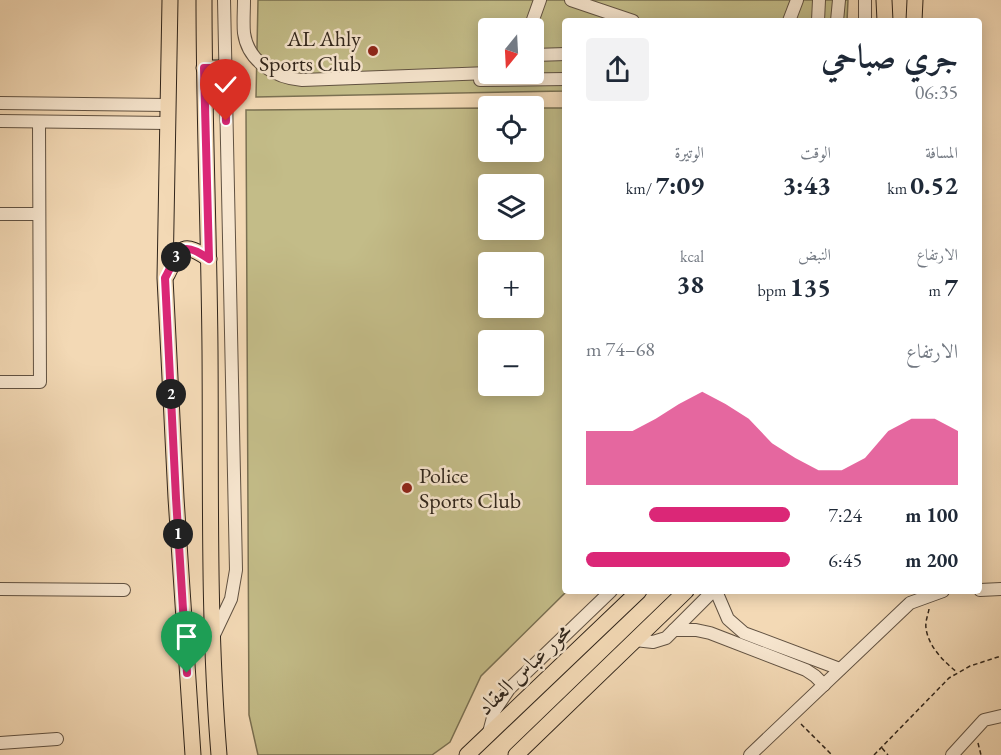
<!DOCTYPE html>
<html lang="ar">
<meta charset="utf-8">
<style>
:root{--surface:#fff;--page:#f2f2f3;--text:#1f2937;--muted:#747a83;--accent:#db2777}
body{margin:0;font-family:"EB Garamond",Amiri,serif;background:var(--page);color:var(--text);direction:rtl;height:100vh;display:flex;flex-direction:column;font-size:22px;white-space:nowrap}
*{box-sizing:border-box;margin:0}
p{font-size:20px;color:var(--muted)}
.icon{flex:none;width:33px;height:33px;fill:none;stroke:currentColor;stroke-width:2;stroke-linecap:round;stroke-linejoin:round}
.map{position:relative;flex:1;overflow:hidden;direction:ltr}
.side{position:absolute;left:562px;top:18px;width:420px;height:576px;display:flex;flex-direction:column;background:var(--surface);border-radius:6px;box-shadow:0 3px 15px #0003;direction:rtl}
.side>*{flex:none}
.needle{width:39px;rotate:198deg}
.controls{position:absolute;left:478px;top:18px;display:grid;gap:12px}
.controls a{display:grid;place-items:center;width:66px;height:66px;border-radius:6px;background:var(--surface);box-shadow:0 3px 15px #0003;font-size:30px}
.pin{position:absolute;display:grid;place-items:center;width:51px;height:51px;color:#fff;margin:-62px -26px;border-radius:50% 50% 50% 0;rotate:-45deg;box-shadow:0 0 6px #0007}
.pin .icon{rotate:45deg}
.km{position:absolute;width:30px;height:30px;margin:-15px;border-radius:50%;background:#222;color:#fff;font-size:16px;line-height:30px;text-align:center}
.round{display:grid;place-items:center;flex:none;width:63px;height:63px;border-radius:6px;background:var(--page)}
.head{display:flex;align-items:center;justify-content:space-between;height:102px;padding:0 24px}
h1{font-size:33px;font-weight:700;line-height:45px}
.stats{display:grid;grid-template-columns:repeat(3,1fr);gap:9px;height:102px;padding:6px 24px}
.stats div{display:grid;align-content:center}
.stats b{font-size:26px;font-weight:700}
.stats small{font-size:16px;font-weight:400}
.stats p{font-size:16px}
.chart{height:168px;padding:12px 24px}
.chart p{display:flex;justify-content:space-between}
.chart svg{width:100%;height:108px;margin-top:6px;fill:var(--accent);opacity:.7}
ul{padding:0 24px;list-style:none;font-size:20px}
li{display:grid;grid-template-columns:96px 72px 1fr;align-items:center;height:45px}
li i{height:15px;border-radius:8px;background:var(--accent)}
.map>svg:first-child{display:block}
</style>
<div class="map">
<svg width="1001" height="755" viewBox="0 0 1001 755">
<rect width="100%" height="100%" fill="#f3d9b5"/>
<filter id="stains"><feTurbulence type="fractalNoise" baseFrequency=".00333" numOctaves="4"/><feColorMatrix values="0 0 0 0 .2 0 0 0 0 .09 0 0 0 0 .02 0 0 0 .5 -.17"/></filter>
<radialGradient id="worn" r=".72"><stop offset=".6" stop-color="#630" stop-opacity="0"/><stop offset="1" stop-color="#630" stop-opacity=".3"/></radialGradient>
<!-- green -->
<g fill="#c3bc88" stroke="#7a7052" stroke-width="1.5" fill-rule="evenodd">
<path d="M258,0H848L847,21H566L565,91L256,97ZM489,28H534V74H489Z"/>
<path d="M489,108V152H534V108H565L566,591H567L481,676L450,742L432,755H258L249,715L246,110ZM489,184H534V230H489ZM489,262H534V308H489ZM489,340H534V386H489Z"/>
</g>
<g fill="none" stroke-linecap="round" stroke-linejoin="round">
<!-- minor casing -->
<g stroke="#615242" stroke-width="14">
<g id="minor">
<path d="M244,0C244,11 243,23 244,33C248,62 276,78 302,80L489,73"/>
<path d="M571,0L633,21"/>
<path d="M789,21L797,0"/>
<path d="M818,21L819,0"/>
<path d="M837,21L839,0"/>
<path d="M865,21V0"/>
<path d="M530,28L540,0"/>
<path d="M534,55L566,54"/>
<path d="M480,80L566,79"/>
<path d="M0,103L167,105"/>
<path d="M0,121L167,123"/>
<path d="M0,214H39"/>
<path d="M0,382H40L39,122"/>
<path d="M0,589L124,590"/>
<path d="M980,590L1001,589"/>
<path d="M716,591L728,619L744,633L840,669"/>
<path d="M674,630H696L710,633L806,670L815,676L824,685"/>
<path d="M213,637L231,599L236,570L224,0"/>
<path d="M635,640L653,642L666,638L713,591"/>
<path d="M488,736L495,710L509,689L611,591"/>
<path d="M0,743L57,739"/>
<path d="M750,755L910,603L943,591"/>
<path d="M952,755L984,720L1001,716"/>
</g>
</g>
<!-- major casing -->
<g stroke="#30251b" stroke-width="17">
<g id="major">
<path d="M170,0L165,278L176,498L193,755"/>
<path d="M204,0C204,117 209,233 210,350C211,485 208,621 219,755"/>
<path d="M884,0L885,21"/>
<path d="M914,21L915,0"/>
<path d="M204,68H225"/>
<path d="M167,275C180,249 181,240 209,259"/>
<path d="M467,755L639,591"/>
<path d="M516,755L686,591"/>
</g>
</g>
<!-- path -->
<g stroke="#30251b" stroke-width="1.5" stroke-dasharray="4.5 3" stroke-linecap="butt">
<path d="M929,609C928,615 925,622 926,628C928,646 944,662 957,672"/>
<path d="M801,724L832,755"/>
<path d="M978,743L981,755"/>
<path d="M882,748L888,755"/>
<path d="M874,755L949,678L970,666L1001,656"/>
</g>
<!-- minor -->
<use href="#minor" stroke="#f7e6cf" stroke-width="12"/>
<!-- major -->
<use href="#major" stroke="#f3d9b5" stroke-width="15"/>
</g>
<g fill="none" stroke-linecap="round" stroke-linejoin="round">
<!-- route casing -->
<g stroke="#fff" stroke-width="12">
<path id="route" d="M187,673L176,498L165,278C179,252 179,238 209,259L204,68H225L226,121"/>
</g>
<!-- route -->
<use href="#route" stroke="#db2777" stroke-width="8"/>
</g>
<!-- markers -->
<g fill="#8f2418" stroke="#f7e6cf" stroke-width="2">
<circle cx="373" cy="51" r="6"/>
<circle cx="407" cy="488" r="6"/>
</g>
<g text-anchor="middle" dominant-baseline="central" stroke-width="5" stroke-linejoin="round" paint-order="stroke">
<!-- poi labels -->
<g font-size="22" fill="#30251b" stroke="#f7e6cf" text-anchor="end">
<text x="361" y="38">AL Ahly<tspan x="361" dy="25">Sports Club</tspan></text>
<text x="419" y="475" text-anchor="start">Police<tspan x="419" dy="25">Sports Club</tspan></text>
</g>
<!-- street labels -->
<g font-size="22" fill="#30251b" stroke="#f7e6cf">
<text transform="translate(524 669) rotate(-44)">محور عباس العقاد</text>
</g>
</g>
<rect width="100%" height="100%" filter="url(#stains)"/>
<rect width="100%" height="100%" fill="url(#worn)"/>
</svg>
<div class="controls">
<a><svg class="needle" viewBox="-14 -14 28 28"><path d="M0-13l5 13h-10z" fill="#e53935"/><path d="M0 13l5-13h-10z" fill="#747a83"/></svg></a>
<a><svg class="icon" aria-label="locate" viewBox="0 0 24 24"><circle cx="12" cy="12" r="6"/><path d="M12 2v4M12 18v4M2 12h4M18 12h4"/></svg></a>
<a><svg class="icon" aria-label="layers" viewBox="0 0 24 24"><path d="M12 4l9 5-9 5-9-5zM3 14l9 5 9-5"/></svg></a>
<a>+</a>
<a>−</a>
</div>
<div class="pin" style="left:187px;top:673px;background:#1e9e55"><svg class="icon" aria-label="arrive" viewBox="0 0 24 24"><path d="M6 21V4h12l-3 4 3 4H6"/></svg></div>
<div class="pin" style="left:226px;top:121px;background:#d93025"><svg class="icon" aria-label="check" viewBox="0 0 24 24"><path d="M5 12l5 5 9-10"/></svg></div>
<b class="km" style="left:178px;top:534px">1</b>
<b class="km" style="left:171px;top:394px">2</b>
<b class="km" style="left:176px;top:257px">3</b>
<section class="side">
<div class="head"><div><h1>جري صباحي</h1><p>06:35</p></div><a class="round"><svg class="icon" aria-label="share" viewBox="0 0 24 24"><path d="M12 15V3M7 8l5-5 5 5M5 13v7h14v-7"/></svg></a></div>
<div class="stats">
<div><p>المسافة</p><b>0.52<small> km</small></b></div>
<div><p>الوقت</p><b>3:43</b></div>
<div><p>الوتيرة</p><b>7:09<small> /km</small></b></div>
</div>
<div class="stats">
<div><p>الارتفاع</p><b>7<small> m</small></b></div>
<div><p>النبض</p><b>135<small> bpm</small></b></div>
<div><p>kcal</p><b>38</b></div>
</div>
<div class="chart"><p><span>الارتفاع</span>68–74 m</p>
<svg viewBox="0 0 160 44" preserveAspectRatio="none"><path d="M0 44V22L10 22L20 22L30 17L40 11L50 6L60 11L70 17L80 27L90 33L100 38L110 38L120 33L130 22L140 17L150 17L160 22V44z"/></svg>
</div>
<ul>
<li><b>100 m</b>7:24<i style="width:69%"></i></li>
<li><b>200 m</b>6:45<i style="width:100%"></i></li>
</ul>
</section>
</div>
